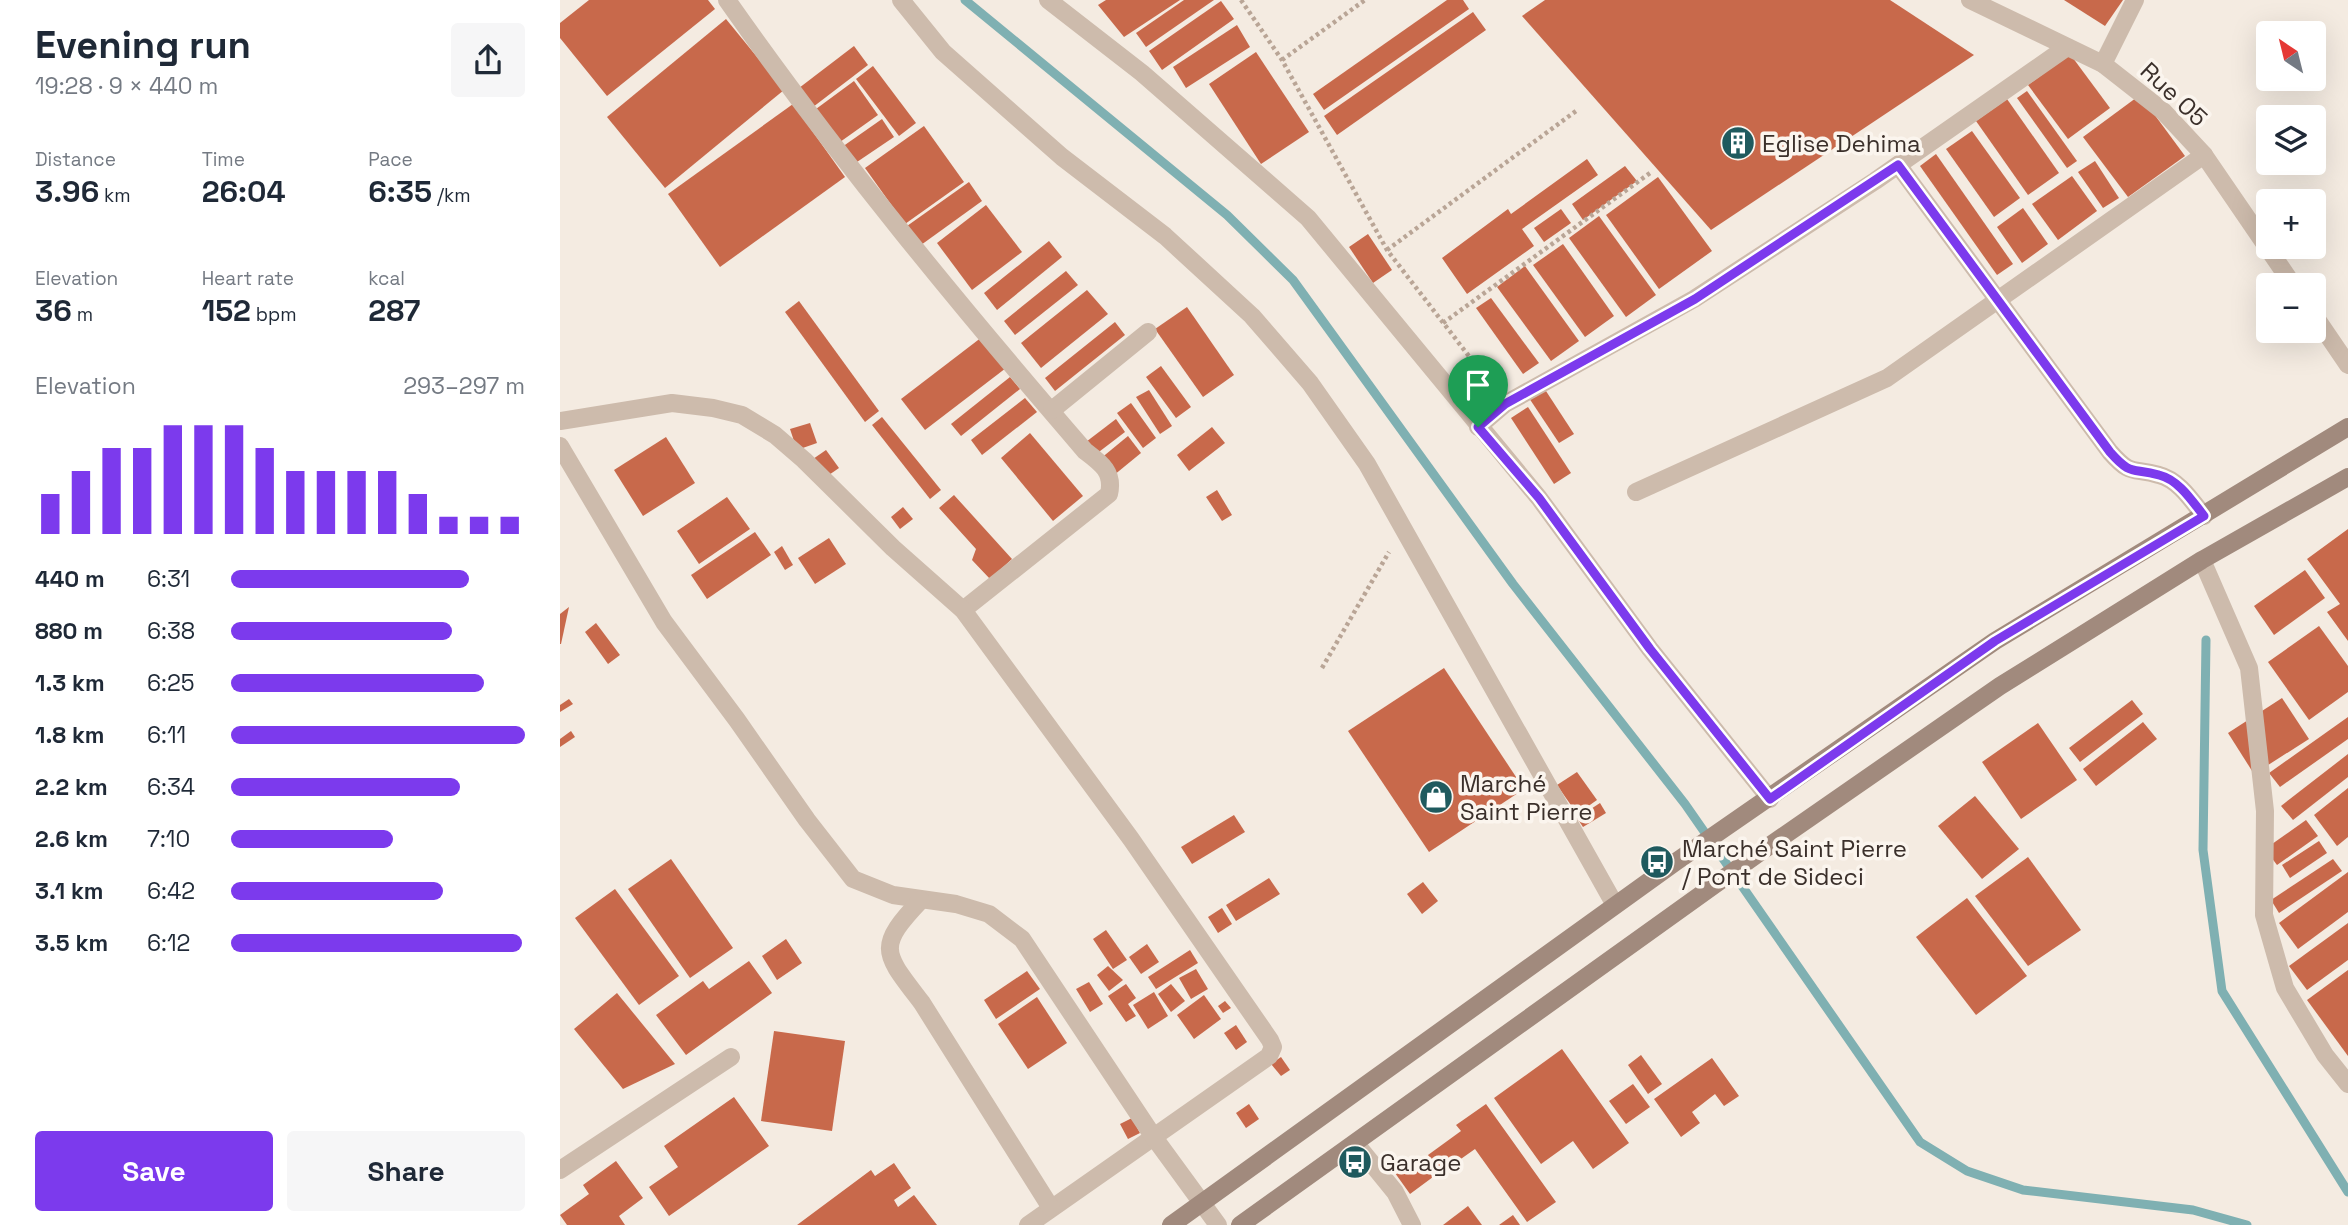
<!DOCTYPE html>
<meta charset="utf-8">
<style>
:root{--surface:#fff;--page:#f6f6f7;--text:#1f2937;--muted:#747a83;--accent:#7c3aed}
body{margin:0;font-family:"Space Grotesk",sans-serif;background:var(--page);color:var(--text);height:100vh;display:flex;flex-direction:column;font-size:26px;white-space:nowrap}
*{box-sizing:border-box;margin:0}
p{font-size:23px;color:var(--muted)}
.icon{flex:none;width:38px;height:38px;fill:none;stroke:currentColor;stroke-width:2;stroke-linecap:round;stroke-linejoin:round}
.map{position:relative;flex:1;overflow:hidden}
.details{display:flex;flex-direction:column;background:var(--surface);width:560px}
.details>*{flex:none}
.needle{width:46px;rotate:325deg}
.fabs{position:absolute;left:1696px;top:21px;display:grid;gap:14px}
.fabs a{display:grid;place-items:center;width:70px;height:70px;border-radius:7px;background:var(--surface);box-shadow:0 7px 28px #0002;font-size:35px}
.pin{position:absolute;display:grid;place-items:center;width:60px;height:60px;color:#fff;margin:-72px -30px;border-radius:50% 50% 50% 0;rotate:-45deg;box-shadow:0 0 7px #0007}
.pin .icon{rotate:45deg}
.round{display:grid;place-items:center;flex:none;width:74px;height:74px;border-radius:7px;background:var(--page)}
.overview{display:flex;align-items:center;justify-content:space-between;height:119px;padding:0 35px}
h1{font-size:38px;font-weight:700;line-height:52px}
.metrics{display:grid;grid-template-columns:repeat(3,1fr);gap:10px;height:119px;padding:7px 35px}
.metrics div{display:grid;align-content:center}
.metrics b{font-size:30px;font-weight:700}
.metrics small{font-size:19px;font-weight:400}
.metrics p{font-size:19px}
.chart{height:196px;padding:14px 35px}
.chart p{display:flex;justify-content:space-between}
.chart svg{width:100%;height:126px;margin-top:7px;stroke:var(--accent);stroke-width:6}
.action{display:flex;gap:14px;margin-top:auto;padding:14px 35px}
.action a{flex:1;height:80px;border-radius:7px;background:var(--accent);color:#fff;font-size:28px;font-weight:700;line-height:80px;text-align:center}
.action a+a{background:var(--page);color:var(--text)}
ul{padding:0 35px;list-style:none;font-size:23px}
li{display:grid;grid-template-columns:112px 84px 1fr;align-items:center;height:52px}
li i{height:18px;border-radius:9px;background:var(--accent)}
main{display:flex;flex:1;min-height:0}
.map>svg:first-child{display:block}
</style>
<main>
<section class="details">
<div class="overview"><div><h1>Evening run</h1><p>19:28 · 9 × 440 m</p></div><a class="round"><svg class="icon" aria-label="share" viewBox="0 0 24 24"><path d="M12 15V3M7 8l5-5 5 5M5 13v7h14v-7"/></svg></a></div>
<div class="metrics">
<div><p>Distance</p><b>3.96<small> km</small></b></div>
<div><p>Time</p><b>26:04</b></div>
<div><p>Pace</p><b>6:35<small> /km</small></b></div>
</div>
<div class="metrics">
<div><p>Elevation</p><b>36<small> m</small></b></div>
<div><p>Heart rate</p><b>152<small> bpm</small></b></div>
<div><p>kcal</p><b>287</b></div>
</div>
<div class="chart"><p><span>Elevation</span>293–297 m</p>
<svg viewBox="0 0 160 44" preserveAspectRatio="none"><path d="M5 44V30M15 44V22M25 44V14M35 44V14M45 44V6M55 44V6M65 44V6M75 44V14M85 44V22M95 44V22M105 44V22M115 44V22M125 44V30M135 44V38M145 44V38M155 44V38"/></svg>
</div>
<ul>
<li><b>440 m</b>6:31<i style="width:81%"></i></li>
<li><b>880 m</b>6:38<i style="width:75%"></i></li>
<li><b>1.3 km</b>6:25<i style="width:86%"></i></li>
<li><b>1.8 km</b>6:11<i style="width:100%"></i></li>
<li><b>2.2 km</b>6:34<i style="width:78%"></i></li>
<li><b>2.6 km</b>7:10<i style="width:55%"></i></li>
<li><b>3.1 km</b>6:42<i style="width:72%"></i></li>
<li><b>3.5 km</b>6:12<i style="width:99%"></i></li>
</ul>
<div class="action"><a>Save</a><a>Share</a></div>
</section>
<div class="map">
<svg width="1788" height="1225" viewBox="0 0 1788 1225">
<rect width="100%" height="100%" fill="#f4ebe1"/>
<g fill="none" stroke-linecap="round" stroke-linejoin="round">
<!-- stream -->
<g stroke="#7fb0b2" stroke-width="9">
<path d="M405,0L667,215L733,280L953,584L1125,804L1360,1142L1407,1171L1463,1190L1633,1210L1687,1225"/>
<path d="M1646,640L1643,850L1662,991L1788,1192"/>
</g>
</g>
<!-- building -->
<g fill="#c8694b">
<path d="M29,0H148L155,9L47,96L0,38V23Z"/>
<path d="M546,0H620L564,37L538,5Z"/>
<path d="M624,0H654L586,47L576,33Z"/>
<path d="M887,0H903L909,9L764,110L753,94Z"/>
<path d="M985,0H1330L1414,55L1151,230L962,16Z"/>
<path d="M1504,0H1563L1545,26Z"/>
<path d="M661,1L674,19L602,70L589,51Z"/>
<path d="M913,12L926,30L777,135L764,116Z"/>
<path d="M166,19L224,90L105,188L47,117Z"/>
<path d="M677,25L690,47L626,88L613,67Z"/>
<path d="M294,46L308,65L253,107L239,88Z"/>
<path d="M696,52L749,132L701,164L649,84Z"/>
<path d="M1510,54L1550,108L1508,139L1468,85Z"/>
<path d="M313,66L356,123L339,136L296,79Z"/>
<path d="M294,81L318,115L280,142L256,109Z"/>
<path d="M1467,91L1517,161L1507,168L1457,98Z"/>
<path d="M1580,95L1625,156L1568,197L1523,137Z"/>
<path d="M1447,99L1499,173L1468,195L1416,121Z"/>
<path d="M233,104L285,177L160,267L108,194Z"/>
<path d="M322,119L334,137L294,164L282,147Z"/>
<path d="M364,126L404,182L345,224L305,168Z"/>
<path d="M1412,131L1460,198L1434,217L1386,149Z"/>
<path d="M1376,154L1453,264L1437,275L1360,166Z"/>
<path d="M1027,159L1038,175L962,229L974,246L907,294L882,258L948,209L951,214Z"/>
<path d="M1535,161L1559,198L1543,208L1518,172Z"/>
<path d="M1065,166L1077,181L1023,220L1012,204Z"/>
<path d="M1512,176L1537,211L1498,240L1472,204Z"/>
<path d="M1098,177L1152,251L1099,289L1046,215Z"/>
<path d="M409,182L422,201L361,245L347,226Z"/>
<path d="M426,205L462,252L412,290L377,243Z"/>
<path d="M1463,208L1488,244L1462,263L1437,227Z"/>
<path d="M1001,209L1011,223L984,242L974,228Z"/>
<path d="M1039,216L1096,295L1066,317L1009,238Z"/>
<path d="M808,234L832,270L813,283L789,247Z"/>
<path d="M489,241L502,257L437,310L424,293Z"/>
<path d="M1003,244L1054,316L1025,337L973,265Z"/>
<path d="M965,266L1019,341L991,361L937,287Z"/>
<path d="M506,271L518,285L455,335L444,321Z"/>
<path d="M527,290L548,314L481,368L461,343Z"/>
<path d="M931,298L979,363L963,374L916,308Z"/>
<path d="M239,301L319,411L305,422L225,312Z"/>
<path d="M627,307L674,375L643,397L595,329Z"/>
<path d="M555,322L565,335L495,391L485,378Z"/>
<path d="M422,337L446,368L365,430L341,399Z"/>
<path d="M601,366L631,407L616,418L586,377Z"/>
<path d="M450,377L460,389L401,436L391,424Z"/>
<path d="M984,388L1014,434L999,443L969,398Z"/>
<path d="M589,390L612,426L600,434L576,397Z"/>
<path d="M465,398L477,412L422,455L411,440Z"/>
<path d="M571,403L596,438L583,448L557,413Z"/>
<path d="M968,407L1011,473L994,484L951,418Z"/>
<path d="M322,417L381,490L370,499L312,425Z"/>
<path d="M556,419L565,432L531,458L522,445Z"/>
<path d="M250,423L257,443L237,450L230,429Z"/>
<path d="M652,427L665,443L629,471L617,455Z"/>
<path d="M470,433L523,496L493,521L441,458Z"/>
<path d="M568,436L581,453L548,480L534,464Z"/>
<path d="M106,437L135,483L83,516L54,470Z"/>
<path d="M266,450L279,468L266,477L253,459Z"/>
<path d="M657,490L672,515L662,521L646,497Z"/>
<path d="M394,495L452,559L430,579L412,560L416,549L379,508Z"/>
<path d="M167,497L190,529L139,564L117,531Z"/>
<path d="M343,507L353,519L340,529L331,517Z"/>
<path d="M1788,529V641L1767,612L1780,604L1747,559Z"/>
<path d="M195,532L211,555L147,599L131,575Z"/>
<path d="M269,538L286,564L255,584L238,558Z"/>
<path d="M222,546L233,565L225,570L214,552Z"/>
<path d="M1745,570L1765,598L1714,635L1694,606Z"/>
<path d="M9,607L1,644H0V614Z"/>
<path d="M36,623L60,655L48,664L25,632Z"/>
<path d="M1759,626L1788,666V692L1749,720L1708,662Z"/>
<path d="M884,668L964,789L869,852L788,731Z"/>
<path d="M1722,698L1749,739L1694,774L1668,733Z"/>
<path d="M9,699L13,704L0,712V705Z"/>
<path d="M1572,700L1583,714L1520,762L1509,748Z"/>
<path d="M1788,717V739L1720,787L1709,773Z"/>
<path d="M1583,722L1597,739L1536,786L1523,769Z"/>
<path d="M1478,723L1517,780L1461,819L1422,762Z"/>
<path d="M11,731L15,737L0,747V739Z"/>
<path d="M1788,754V777L1733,820L1721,806Z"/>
<path d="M1017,772L1037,800L1017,814L997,785Z"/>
<path d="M1788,788V837L1777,846L1754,815Z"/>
<path d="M1415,796L1459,849L1422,879L1378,826Z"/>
<path d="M1040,803L1046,813L1023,827L1017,818Z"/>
<path d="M674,815L685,832L632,864L621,847Z"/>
<path d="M1746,820L1758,836L1717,865L1705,849Z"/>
<path d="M1759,841L1767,853L1730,878L1722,865Z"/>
<path d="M1468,857L1521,930L1468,966L1415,896Z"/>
<path d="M111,859L173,948L130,978L68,889Z"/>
<path d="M1773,859L1782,871L1719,913L1711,900Z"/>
<path d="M1788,872V912L1738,949L1719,923Z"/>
<path d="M709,878L720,894L676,921L666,905Z"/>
<path d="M863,882L878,901L862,914L847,894Z"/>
<path d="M55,889L119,976L79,1005L15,918Z"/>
<path d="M1407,898L1467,976L1416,1015L1356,937Z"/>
<path d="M662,908L672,924L658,933L648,917Z"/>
<path d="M1788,923V960L1747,990L1729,966Z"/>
<path d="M546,930L567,960L553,969L533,939Z"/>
<path d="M226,939L242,963L217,980L202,956Z"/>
<path d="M587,944L599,962L581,974L569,957Z"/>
<path d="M630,950L638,963L596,989L588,977Z"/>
<path d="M189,961L212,993L126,1055L96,1015L143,981L149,989Z"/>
<path d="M548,966L563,980L549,991L537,975Z"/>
<path d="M636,969L648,989L631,999L619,978Z"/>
<path d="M1788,970V1056L1747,1000Z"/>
<path d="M467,971L480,989L436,1019L424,1000Z"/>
<path d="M529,982L543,1004L530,1012L516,989Z"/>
<path d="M566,984L576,998L568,1004L576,1016L566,1022L548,996Z"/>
<path d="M611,984L625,1001L611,1012L598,994Z"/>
<path d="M594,992L608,1016L588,1029L573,1005Z"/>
<path d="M57,993L115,1064L63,1089L14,1029Z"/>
<path d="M644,995L661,1019L634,1039L617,1015Z"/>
<path d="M477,997L507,1043L468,1069L438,1024Z"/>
<path d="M665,1001L671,1008L663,1013L658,1006Z"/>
<path d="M676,1025L687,1042L676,1050L664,1033Z"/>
<path d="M214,1031L285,1041L272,1131L201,1121Z"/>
<path d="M1002,1049L1069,1143L1033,1169L1013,1141L981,1164L934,1098Z"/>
<path d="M1081,1055L1102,1084L1088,1094L1068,1065Z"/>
<path d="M721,1057L730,1070L721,1076L711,1064Z"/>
<path d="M1152,1058L1179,1096L1164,1106L1155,1094L1132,1112L1140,1123L1121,1137L1094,1099Z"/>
<path d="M1073,1084L1090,1107L1066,1124L1049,1101Z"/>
<path d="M174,1097L209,1146L109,1216L89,1187L118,1167L104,1146Z"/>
<path d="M689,1104L699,1119L686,1128L676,1113Z"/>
<path d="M926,1104L996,1202L967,1222L915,1149L881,1173L868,1155L901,1131L896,1125Z"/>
<path d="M572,1118L580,1133L568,1139L560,1124Z"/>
<path d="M858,1157L873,1177L850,1194L835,1173Z"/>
<path d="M56,1161L83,1198L59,1216L65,1225H7L0,1215L29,1194L23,1185Z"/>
<path d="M334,1163L351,1188L334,1200L338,1207L354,1195L377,1225H237L311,1170L315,1176Z"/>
<path d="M908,1206L922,1225H883Z"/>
<path d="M953,1215L960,1225H939Z"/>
</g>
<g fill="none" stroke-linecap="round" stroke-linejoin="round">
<!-- path -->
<g stroke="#b9a596" stroke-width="4.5" stroke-dasharray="3.5 3.5" stroke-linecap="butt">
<path d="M681,0L722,60L827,250L932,386"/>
<path d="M722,60L805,0"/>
<path d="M827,250L1016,111"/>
<path d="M883,323L1090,173"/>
<path d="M762,668L829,552"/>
</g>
<!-- minor -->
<g stroke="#cdbbac" stroke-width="18">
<path d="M167,0C277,157 400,306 525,451C541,463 554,472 549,494L403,610"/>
<path d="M341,0L383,52L502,157L605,236L692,316L750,383L807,464L1055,905"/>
<path d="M488,0L582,73L748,218L979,498L1090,649L1210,799"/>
<path d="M1410,0L1543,64L1603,111L1644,155L1733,285"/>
<path d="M1543,64L1575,0"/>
<path d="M1338,165L1550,452C1572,477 1572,467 1599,475C1619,480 1632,501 1644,516"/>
<path d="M1754,315L1788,365"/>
<path d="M492,410L588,332"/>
<path d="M0,421L112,403L153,408L182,415L215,435L244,460L333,548L403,610L571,839L710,1040L713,1047L709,1056L468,1225"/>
<path d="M918,427L945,404L1134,299L1315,181L1507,47"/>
<path d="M0,446L104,622L177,720L247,820L293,879L333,895L396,904L429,914L462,939L593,1136L658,1225"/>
<path d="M1076,492L1327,378L1644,155"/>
<path d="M1642,560L1689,668L1705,811L1704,915L1725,988L1765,1055L1788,1084"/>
<path d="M361,900C315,948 324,953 362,1003L491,1208"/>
<path d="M796,1144L835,1192L852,1225"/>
<path d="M0,1170L171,1057"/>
</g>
<!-- secondary -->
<g stroke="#a18a7d" stroke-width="18">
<path d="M611,1225L1117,861L1435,641L1788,427"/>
<path d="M680,1225L1199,853L1440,686L1642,560L1788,477"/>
</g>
</g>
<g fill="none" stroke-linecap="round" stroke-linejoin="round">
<!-- route casing -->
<g stroke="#fff" stroke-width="14">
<path id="route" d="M1338,165L1550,452C1572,477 1572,467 1599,475C1619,480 1632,501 1644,516L1435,641L1210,799L1090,649L979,498L918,427L945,404L1135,299Z"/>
</g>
<!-- route -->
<use href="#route" stroke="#7c3aed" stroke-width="9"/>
</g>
<!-- icons -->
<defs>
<g id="building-disc" transform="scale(1.75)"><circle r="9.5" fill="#1f5a5e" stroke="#fbf5ee"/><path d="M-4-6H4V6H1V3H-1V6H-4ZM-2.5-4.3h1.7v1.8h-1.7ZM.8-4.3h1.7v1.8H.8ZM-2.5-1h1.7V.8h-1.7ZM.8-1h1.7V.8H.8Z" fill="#fff"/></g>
<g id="shop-disc" transform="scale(1.75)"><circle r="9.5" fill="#1f5a5e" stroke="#fbf5ee"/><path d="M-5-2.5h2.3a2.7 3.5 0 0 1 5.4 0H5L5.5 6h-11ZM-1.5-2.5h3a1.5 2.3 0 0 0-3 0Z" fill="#fff"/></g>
<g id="bus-disc" transform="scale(1.75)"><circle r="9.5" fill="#1f5a5e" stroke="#fbf5ee"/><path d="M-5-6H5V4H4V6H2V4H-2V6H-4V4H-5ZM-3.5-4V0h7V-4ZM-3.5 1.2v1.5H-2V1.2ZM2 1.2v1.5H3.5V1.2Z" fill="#fff"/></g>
</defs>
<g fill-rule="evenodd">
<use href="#building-disc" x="1178" y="143"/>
<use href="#shop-disc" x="876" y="797"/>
<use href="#bus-disc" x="1097" y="862"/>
<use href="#bus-disc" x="795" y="1162"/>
</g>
<g text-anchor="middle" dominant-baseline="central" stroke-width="7" stroke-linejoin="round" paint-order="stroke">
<!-- street labels -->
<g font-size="24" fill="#3b302b" stroke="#fbf5ee">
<text transform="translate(1614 94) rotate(43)">Rue O5</text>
</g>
<!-- poi labels -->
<g font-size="24" fill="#3b302b" stroke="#fbf5ee" text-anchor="start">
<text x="1202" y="143">Eglise Dehima</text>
<text x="900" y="783">Marché<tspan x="900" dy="28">Saint Pierre</tspan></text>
<text x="1122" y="848">Marché Saint Pierre<tspan x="1122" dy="28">/ Pont de Sideci</tspan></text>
<text x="820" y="1162">Garage</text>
</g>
</g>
</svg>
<div class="fabs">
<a><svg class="needle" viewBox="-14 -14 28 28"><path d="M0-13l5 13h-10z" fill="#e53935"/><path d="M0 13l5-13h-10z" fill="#747a83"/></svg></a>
<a><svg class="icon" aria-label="layers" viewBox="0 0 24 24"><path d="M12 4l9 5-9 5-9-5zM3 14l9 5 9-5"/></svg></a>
<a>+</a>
<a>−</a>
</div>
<div class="pin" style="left:918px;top:427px;background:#1e9e55"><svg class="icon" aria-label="arrive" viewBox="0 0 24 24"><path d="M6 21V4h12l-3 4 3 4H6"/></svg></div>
</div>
</main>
